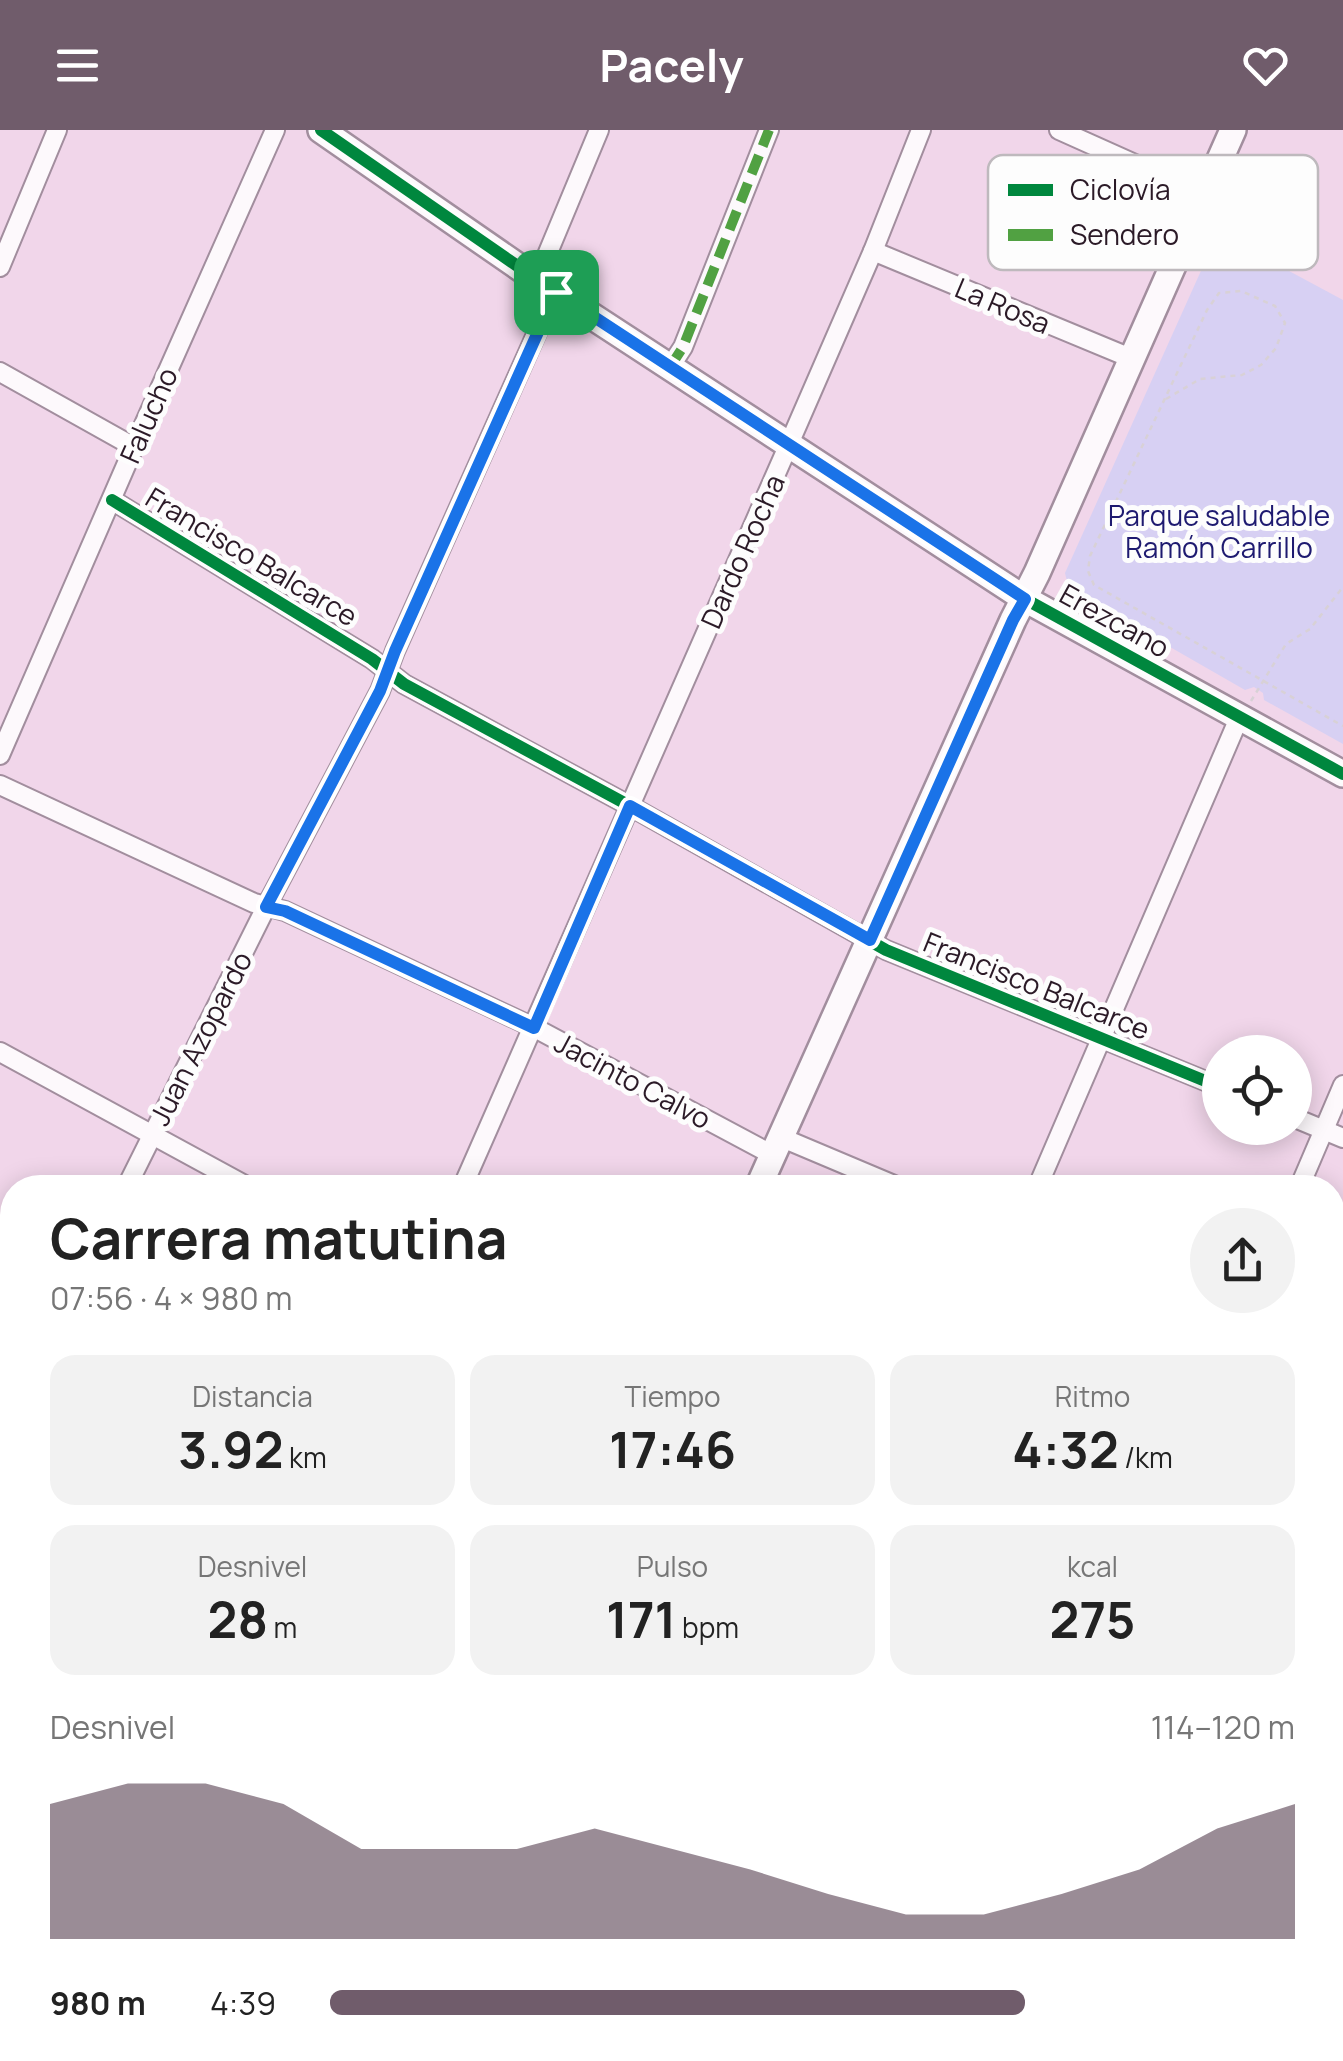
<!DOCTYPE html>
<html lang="es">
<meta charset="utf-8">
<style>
:root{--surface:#fff;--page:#f2f2f2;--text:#222;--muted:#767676;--accent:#705c6b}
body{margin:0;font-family:Manrope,sans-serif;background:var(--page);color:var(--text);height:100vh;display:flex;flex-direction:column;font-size:38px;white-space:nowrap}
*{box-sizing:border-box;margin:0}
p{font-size:32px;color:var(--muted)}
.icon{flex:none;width:55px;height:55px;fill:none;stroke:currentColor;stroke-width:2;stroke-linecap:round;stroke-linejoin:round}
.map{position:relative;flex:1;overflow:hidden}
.side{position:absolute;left:0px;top:1045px;width:1345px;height:888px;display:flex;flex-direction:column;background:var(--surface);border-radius:40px 40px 0 0;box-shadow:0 5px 25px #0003}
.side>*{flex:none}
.fabs{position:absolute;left:1202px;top:905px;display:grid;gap:20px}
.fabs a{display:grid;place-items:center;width:110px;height:110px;border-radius:50%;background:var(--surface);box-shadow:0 5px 25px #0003;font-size:50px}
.pin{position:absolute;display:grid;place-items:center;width:85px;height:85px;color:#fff;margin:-42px;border-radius:20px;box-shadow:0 5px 15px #0006}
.round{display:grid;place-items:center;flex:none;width:105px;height:105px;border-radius:52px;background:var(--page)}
.head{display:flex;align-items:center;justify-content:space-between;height:170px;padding:0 50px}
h1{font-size:55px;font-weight:700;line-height:75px}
.metrics{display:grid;grid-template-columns:repeat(3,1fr);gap:15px;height:170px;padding:10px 50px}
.metrics div{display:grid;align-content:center;border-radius:25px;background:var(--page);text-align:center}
.metrics b{font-size:50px;font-weight:700}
.metrics small{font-size:28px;font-weight:400}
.metrics p{font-size:28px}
.chart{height:280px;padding:20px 50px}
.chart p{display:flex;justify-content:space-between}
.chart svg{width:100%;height:180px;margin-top:10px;fill:var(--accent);opacity:.7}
ul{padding:0 50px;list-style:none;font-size:32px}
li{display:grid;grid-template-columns:160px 120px 1fr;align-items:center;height:75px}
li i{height:25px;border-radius:12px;background:var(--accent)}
header{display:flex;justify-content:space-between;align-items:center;height:130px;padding:0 50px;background:var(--accent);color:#fff;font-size:45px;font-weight:700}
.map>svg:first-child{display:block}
</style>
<header><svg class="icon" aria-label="menu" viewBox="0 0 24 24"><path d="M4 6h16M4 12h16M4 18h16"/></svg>Pacely<svg class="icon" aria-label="heart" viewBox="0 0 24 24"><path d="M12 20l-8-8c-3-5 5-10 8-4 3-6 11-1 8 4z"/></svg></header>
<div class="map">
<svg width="1343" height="1931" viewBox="0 0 1343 1931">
<rect width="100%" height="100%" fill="#f1d6ea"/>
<!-- built -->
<path fill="#f4cae9" d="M1332,1560L1343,1564V1678L1333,1673Z"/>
<!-- park -->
<path fill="#d7d0f3" d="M1218,103L1343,170V614L1264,570L1263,563L1254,557L1245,560L1069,459L1065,443Z"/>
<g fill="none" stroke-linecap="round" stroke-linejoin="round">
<!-- street casing -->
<g stroke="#a28e9e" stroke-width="22">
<g id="street">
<path d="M1059,0L1204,65"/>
<path d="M873,121L1133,229"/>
<path d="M0,137L57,0"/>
<path d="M537,149L599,0"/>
<path d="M670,237L683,217L769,0"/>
<path d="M0,242L134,317"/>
<path d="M112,370L372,529L404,554L630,676L886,820L1220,957"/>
<path d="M0,625L134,317L275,0"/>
<path d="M0,655L254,773L285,781L535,898L773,1025"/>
<path d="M0,922L250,1058"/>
<path d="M1295,988L1343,1008"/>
<path d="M780,1007L901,1058"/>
<path d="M126,1058L266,777L380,561L395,521L555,162"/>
<path d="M462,1058L789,314L873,121L921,0"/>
<path d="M1037,1058L1239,588"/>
<path d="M1299,1058L1343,955"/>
<path d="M0,1155L12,1162"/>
<path d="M1332,1236L1343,1240"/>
<path d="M0,1325L12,1297"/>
<path d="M0,1407L12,1414"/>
<path d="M1332,1467L1343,1471"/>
<path d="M0,1654L12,1661"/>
<path d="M1332,1701L1343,1706"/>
<path d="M1332,1780L1343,1755"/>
<path d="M737,1920L764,1931"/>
<path d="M1295,1920L1323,1931"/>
<path d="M45,1931L50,1920"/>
<path d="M665,1931L670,1920"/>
<path d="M931,1931L936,1920"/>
<path d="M1270,1931L1275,1920"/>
</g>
</g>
<!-- secondary casing -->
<g stroke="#a28e9e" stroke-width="30">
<g id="secondary">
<path d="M321,0L555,162L1025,469L1343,644"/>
<path d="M758,1058L1013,490L1037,443L1233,0"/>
<path d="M361,1931L366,1920"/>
</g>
</g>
<!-- path -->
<g stroke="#d8d1d6" stroke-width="2.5" stroke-dasharray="5 5" stroke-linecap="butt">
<path d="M1166,269L1200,249L1242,245L1261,235L1276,218L1285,193L1275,176L1241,161L1219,163L1207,180L1090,426L1088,441L1094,455L1343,596"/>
<path d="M1251,571L1286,514L1310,499L1343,457"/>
</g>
<!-- street -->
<use href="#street" stroke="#fdf9fc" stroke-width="18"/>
<!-- secondary -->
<use href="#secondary" stroke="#fdf9fc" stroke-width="25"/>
<!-- quiet -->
<path stroke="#51a142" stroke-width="10" stroke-dasharray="20 10" stroke-linecap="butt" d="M670,237L683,217L769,0"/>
<!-- cycleway casing -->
<g stroke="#fdfdfd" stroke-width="19">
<g id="cycleway">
<path d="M321,0L555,162L1025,469L1343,644"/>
<path d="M112,370L372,529L404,554L630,676L886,820L1220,957"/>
</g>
</g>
<!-- cycleway -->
<use href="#cycleway" stroke="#00873e" stroke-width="12"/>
</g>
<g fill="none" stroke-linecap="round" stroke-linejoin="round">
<!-- route casing -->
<g stroke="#fff" stroke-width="20">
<path id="route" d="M556,162L1025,469L1013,490L870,810L630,676L534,898L285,781L266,777L380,561L395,521Z"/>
</g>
<!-- route -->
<use href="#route" stroke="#1a73e8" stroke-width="12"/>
</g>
<g text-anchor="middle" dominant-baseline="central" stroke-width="10" stroke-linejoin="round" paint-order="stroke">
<!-- street labels -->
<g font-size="28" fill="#2b1a27" stroke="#fdfdfd">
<text transform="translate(1003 175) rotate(23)">La Rosa</text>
<text transform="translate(148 285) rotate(-66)">Falucho</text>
<text transform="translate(742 421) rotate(-66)">Dardo Rocha</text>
<text transform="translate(252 426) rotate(31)">Francisco Balcarce</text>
<text transform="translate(1115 490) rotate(29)">Erezcano</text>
<text transform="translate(1037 855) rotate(22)">Francisco Balcarce</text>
<text transform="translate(200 908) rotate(-63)">Juan Azopardo</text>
<text transform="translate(633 950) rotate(28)">Jacinto Calvo</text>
</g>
<!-- park labels -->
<g font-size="28" fill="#1e1a70" stroke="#fdfdfd">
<text x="1219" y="385">Parque saludable<tspan x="1219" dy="32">Ramón Carrillo</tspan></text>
</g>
</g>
<!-- legend -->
<rect x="988" y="25" width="330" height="115" rx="15" fill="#fdfdfd" stroke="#beb9bd" stroke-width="2.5"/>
<rect x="1008" y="54" width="45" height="12" fill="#00873e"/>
<rect x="1008" y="99" width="45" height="12" fill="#51a142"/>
<g font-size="28" fill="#2b1a27">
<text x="1070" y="70">Ciclovía</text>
<text x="1070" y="115">Sendero</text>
</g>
</svg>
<div class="fabs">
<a><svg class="icon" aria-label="locate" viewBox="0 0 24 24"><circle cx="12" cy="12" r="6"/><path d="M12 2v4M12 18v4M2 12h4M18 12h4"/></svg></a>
</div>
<div class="pin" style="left:556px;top:162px;background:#1e9e55"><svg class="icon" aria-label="arrive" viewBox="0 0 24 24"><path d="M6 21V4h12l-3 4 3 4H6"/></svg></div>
<section class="side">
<div class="head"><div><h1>Carrera matutina</h1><p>07:56 · 4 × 980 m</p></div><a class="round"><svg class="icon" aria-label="share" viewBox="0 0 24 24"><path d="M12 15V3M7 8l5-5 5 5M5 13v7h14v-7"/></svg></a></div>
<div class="metrics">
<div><p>Distancia</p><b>3.92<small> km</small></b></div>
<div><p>Tiempo</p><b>17:46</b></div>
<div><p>Ritmo</p><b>4:32<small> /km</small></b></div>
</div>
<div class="metrics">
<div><p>Desnivel</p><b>28<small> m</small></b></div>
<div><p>Pulso</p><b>171<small> bpm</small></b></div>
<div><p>kcal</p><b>275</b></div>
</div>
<div class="chart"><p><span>Desnivel</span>114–120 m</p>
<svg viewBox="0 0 160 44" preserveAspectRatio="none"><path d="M0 44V11L10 6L20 6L30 11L40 22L50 22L60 22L70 17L80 22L90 27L100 33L110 38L120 38L130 33L140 27L150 17L160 11V44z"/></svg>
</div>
<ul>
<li><b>980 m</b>4:39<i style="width:72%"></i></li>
</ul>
</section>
</div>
